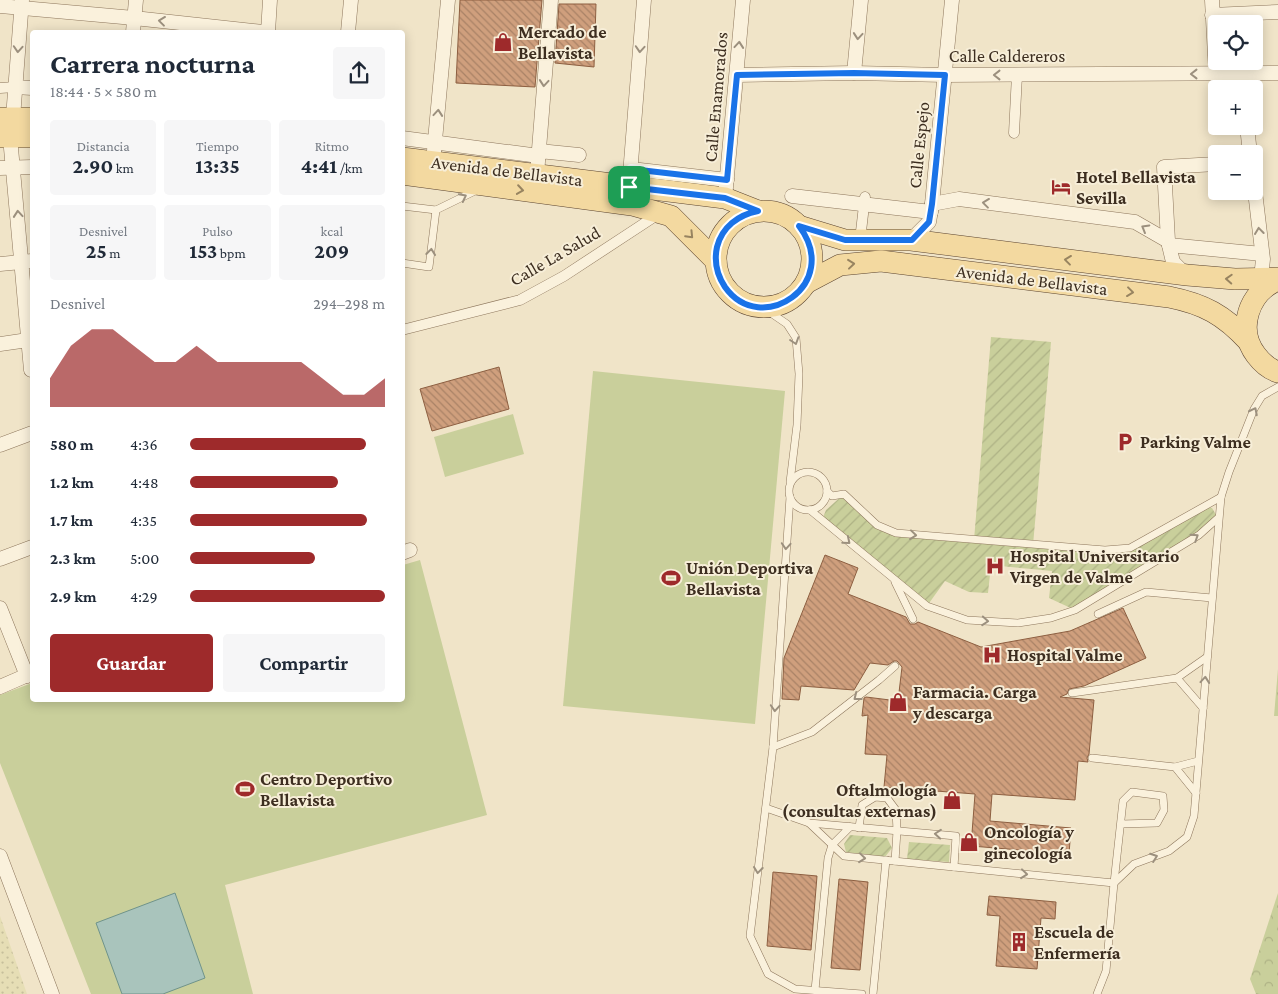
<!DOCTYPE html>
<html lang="es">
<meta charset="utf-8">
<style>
:root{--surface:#fff;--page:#f6f6f7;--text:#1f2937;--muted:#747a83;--accent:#9e2a2b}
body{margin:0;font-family:"Crimson Pro",serif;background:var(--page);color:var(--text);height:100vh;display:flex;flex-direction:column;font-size:19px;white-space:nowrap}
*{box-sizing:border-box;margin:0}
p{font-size:16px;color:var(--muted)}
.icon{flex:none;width:28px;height:28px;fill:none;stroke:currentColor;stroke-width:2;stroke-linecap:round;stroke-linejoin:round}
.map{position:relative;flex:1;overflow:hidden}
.sheet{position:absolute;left:30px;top:30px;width:375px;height:672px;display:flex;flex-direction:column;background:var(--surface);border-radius:5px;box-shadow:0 2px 12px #0003}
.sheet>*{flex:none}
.fabs{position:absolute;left:1208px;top:15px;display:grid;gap:10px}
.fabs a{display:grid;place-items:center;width:55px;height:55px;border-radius:5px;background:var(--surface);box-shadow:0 2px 12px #0003;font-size:25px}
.pin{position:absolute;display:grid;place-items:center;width:42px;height:42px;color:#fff;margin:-21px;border-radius:10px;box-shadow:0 2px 8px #0006}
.round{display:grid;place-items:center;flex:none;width:52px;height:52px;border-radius:5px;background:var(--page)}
.summary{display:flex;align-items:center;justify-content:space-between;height:85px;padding:0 20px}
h1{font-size:28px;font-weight:700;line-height:38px}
.stats{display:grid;grid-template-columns:repeat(3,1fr);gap:8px;height:85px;padding:5px 20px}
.stats div{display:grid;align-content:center;border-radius:5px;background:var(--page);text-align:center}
.stats b{font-size:21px;font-weight:700}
.stats small{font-size:14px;font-weight:400}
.stats p{font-size:14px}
.chart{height:140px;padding:10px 20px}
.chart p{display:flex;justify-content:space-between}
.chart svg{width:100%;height:90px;margin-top:5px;fill:var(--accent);opacity:.7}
.action{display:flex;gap:10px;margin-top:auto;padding:10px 20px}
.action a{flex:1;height:58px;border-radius:5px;background:var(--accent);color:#fff;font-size:20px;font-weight:700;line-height:58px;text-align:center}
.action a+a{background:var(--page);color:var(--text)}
ul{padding:0 20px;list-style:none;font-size:16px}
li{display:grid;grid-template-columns:80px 60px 1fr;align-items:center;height:38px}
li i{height:12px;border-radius:6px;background:var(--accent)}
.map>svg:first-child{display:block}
</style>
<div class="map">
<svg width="1278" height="994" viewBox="0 0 1278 994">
<defs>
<pattern id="farmland-dots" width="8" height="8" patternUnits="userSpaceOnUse" patternTransform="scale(1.25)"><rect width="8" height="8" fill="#e6deb5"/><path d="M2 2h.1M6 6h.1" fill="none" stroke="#c6bf9b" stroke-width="1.8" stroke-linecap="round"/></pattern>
<pattern id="grass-tufts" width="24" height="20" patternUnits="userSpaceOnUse" patternTransform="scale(1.25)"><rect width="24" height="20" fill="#c9cf9b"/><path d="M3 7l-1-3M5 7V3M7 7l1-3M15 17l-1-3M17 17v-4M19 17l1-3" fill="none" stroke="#aeb285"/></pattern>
<pattern id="forest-crowns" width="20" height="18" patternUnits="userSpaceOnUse" patternTransform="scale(1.25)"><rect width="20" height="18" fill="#c9cf9b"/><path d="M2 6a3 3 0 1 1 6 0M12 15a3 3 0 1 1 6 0" fill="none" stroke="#aeb285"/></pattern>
<pattern id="garden-furrows" width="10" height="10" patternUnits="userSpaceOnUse" patternTransform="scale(1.25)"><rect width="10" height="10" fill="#c9cf9b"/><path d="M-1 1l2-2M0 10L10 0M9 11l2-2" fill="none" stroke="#aeb285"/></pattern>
<pattern id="building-back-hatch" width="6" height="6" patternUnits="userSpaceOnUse" patternTransform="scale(1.25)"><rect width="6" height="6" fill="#cf9f7d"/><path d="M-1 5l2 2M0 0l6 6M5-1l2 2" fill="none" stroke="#a98266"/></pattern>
</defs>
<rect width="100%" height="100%" fill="#f0e4c8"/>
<!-- farmland -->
<path fill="url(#farmland-dots)" d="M0,916L27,994H0Z"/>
<!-- grass -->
<path fill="url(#grass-tufts)" d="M1278,669V716H1274Z"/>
<!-- forest -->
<path fill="url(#forest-crowns)" d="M1278,893V994H1256L1250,979Z"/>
<!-- garden -->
<g fill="url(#garden-furrows)">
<path d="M991,337L1051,342L1033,545L1130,548L1203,506L1212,508L1218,518L1199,535L1075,610L1049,598L1052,571L991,565L988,593L969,592L945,581L927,606L822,520L826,510L844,494L877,525L896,533L974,540Z"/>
<path d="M850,835L887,838L892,848L885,857L846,852L844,844Z"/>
<path d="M909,842L950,845L949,862L907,859Z"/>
</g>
<!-- pitch -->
<g fill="#c9cf9b">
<path d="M593,371L785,391L755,724L563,706Z"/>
<path d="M513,414L524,454L445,477L434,437Z"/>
<path d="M420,560L487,815L225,885L253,994H91L0,763V695L32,683V700H402L403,565Z"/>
</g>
<!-- water -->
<path fill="#a9c4bc" stroke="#6f938a" d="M175,893L205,978L163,994H122L96,923Z"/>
<!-- building -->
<g fill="url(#building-back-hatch)" stroke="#8d5f41">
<path d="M460,0H542L535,87L456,83Z"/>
<path d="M559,4H596L594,67L555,63Z"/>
<path d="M499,367L509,409L432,431L420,389Z"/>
<path d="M825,555L858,568L848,594L906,617L910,624H915L918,622L981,647L1070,631L1123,608L1146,658L1084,686L1069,689L1067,694L1060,697L1094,700L1089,754L1087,758L1088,762L1078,761L1075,800L992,794L990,821L1071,828L1069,854L971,846L975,794L884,787L887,755L865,754L868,715L862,716L864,698L866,697L898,701L902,667L897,661H894L888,665L870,663L854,690L801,686L799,700L782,699L784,658Z"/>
<path d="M773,872L817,876L811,950L767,946Z"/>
<path d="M839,879L868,882L860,970L831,968Z"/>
<path d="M989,896L1056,902L1055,919L1041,918L1037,969L996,966L1000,916L987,915Z"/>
</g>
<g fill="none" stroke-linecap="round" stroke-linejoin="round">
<!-- service casing -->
<g stroke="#8d765c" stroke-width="8">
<g id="service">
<path d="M402,206L436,210L477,190"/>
<path d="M402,263L429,267L436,210"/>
<path d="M762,307L787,324L796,338L799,374L797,425L790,482"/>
<circle cx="808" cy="491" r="19"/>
<path d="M827,491L832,496L844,494L877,525L896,533L1105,550L1130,548L1221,497"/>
<path d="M790,497L773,747L750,936L768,974L795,989L862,994"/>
<path d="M810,510L927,606L967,620L1018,623L1051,618L1075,610L1199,535L1218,518"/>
<path d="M895,582L913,619"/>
<path d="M1098,614L1146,592L1212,598"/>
<path d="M1177,678L1207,657"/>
<path d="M1072,693L1177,678L1203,708"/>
<path d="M773,747L812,732L879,680L895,666"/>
<path d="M1092,758L1175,767L1196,793"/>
<path d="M1175,767L1198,761"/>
<path d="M766,808L809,823L956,836L954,867"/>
<path d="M809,823L844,856L1114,883L1134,864L1169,851L1187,837L1194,816L1221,497L1229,472L1254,409L1262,396L1278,387"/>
<path d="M859,828L862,805L875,797L887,798L896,810L897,831L895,861"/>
<path d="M815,990L828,858L832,845L850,827"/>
<path d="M873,994L886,860"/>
<path d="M1097,994L1106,971L1114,883L1123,801L1132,792L1163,796L1164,810L1157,823L1121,824"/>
</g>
</g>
<!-- pedestrian casing -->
<g stroke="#8d765c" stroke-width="11">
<g id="pedestrian">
<path d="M0,88L15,87"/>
<path d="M1014,133L1017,75"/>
<path d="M860,240L865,197"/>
<path d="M402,330L520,300L564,276L660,213"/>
</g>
</g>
<!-- minor casing -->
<g stroke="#8d765c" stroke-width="15">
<g id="minor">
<path d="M1212,0L1216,74"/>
<path d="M0,6L134,18L263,32"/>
<path d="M1212,15L1278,12"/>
<path d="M133,32L136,0"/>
<path d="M268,32L270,0"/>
<path d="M348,32L351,0"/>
<path d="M854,73L861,0"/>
<path d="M1240,73L1242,89"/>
<path d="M737,75L854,73L945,75L1278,73"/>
<path d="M15,87L32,88"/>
<path d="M13,118L22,0"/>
<path d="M1247,126L1250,154"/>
<path d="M10,137L31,370"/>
<path d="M402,138L539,156"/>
<path d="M539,151L579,155"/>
<path d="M433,162L448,0"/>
<path d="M0,168L32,167"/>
<path d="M631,169L727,180"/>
<path d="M537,174L551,0"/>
<path d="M1254,183L1263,259L1261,279"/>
<path d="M629,187L644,0"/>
<path d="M792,196L931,212"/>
<path d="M725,198L743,0"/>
<path d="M932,204L952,0"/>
<path d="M911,240L929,222L932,204L959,199L1135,222L1168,241L1173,262L1186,275"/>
<path d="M1168,241L1164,167L1216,164"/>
<path d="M1169,245L1262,254"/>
<path d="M0,264L32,261"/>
<path d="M0,344L28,340"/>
<path d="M0,445L32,433"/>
<path d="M402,553L410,550"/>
<path d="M0,559L32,547"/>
<path d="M0,608L27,676"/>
<path d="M0,687L32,673"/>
<path d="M0,856L52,994"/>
</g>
</g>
<!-- primary casing -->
<g stroke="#5b4430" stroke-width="22">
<g id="primary">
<path d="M0,118H32"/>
<path d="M0,137H32"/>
<path d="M402,158L725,198L758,211"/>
<path d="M402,174L632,205L671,216L716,261"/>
<circle cx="764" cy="259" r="48"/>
<path d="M799,226L845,240H911L1187,275L1235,279L1278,278"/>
<path d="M1278,280C1249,292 1236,329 1256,355C1262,363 1269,369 1278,372"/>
<path d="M806,283L840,265L881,261L1169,297C1204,304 1224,315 1248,341"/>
</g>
</g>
<!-- service -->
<use href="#service" stroke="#faf1dc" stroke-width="7"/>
<!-- pedestrian -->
<use href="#pedestrian" stroke="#faf1dc" stroke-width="10"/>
<!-- minor -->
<use href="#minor" stroke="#faf1dc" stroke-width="14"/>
<!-- primary -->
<use href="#primary" stroke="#f3d9a0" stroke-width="21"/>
</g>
<!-- one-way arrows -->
<defs><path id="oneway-chevron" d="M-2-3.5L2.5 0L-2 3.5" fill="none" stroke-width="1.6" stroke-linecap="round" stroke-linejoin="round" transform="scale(1.25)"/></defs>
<g stroke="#9c907e">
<use href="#oneway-chevron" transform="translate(162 21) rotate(-173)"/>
<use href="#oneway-chevron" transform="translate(858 36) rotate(95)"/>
<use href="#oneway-chevron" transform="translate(739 45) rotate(-85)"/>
<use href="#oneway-chevron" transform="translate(18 49) rotate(94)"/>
<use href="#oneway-chevron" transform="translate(640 49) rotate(94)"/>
<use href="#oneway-chevron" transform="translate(1194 74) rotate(180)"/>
<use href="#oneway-chevron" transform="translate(997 75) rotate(180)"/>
<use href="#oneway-chevron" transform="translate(544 83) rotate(95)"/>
<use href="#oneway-chevron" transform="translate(438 113) rotate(-85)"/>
<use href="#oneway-chevron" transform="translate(463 197) rotate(-27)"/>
<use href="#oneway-chevron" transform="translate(986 203) rotate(-173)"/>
<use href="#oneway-chevron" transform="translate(18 214) rotate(-95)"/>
<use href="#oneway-chevron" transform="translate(1145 228) rotate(-150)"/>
<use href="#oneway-chevron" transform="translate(1259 231) rotate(-97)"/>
<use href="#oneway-chevron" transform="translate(431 252) rotate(-83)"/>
<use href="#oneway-chevron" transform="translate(795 341) rotate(72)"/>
<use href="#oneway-chevron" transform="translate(1254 411) rotate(-63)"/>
<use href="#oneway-chevron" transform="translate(913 535) rotate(6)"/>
<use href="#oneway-chevron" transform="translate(1195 537) rotate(-33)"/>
<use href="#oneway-chevron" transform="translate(847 541) rotate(40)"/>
<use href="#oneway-chevron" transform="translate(786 546) rotate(94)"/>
<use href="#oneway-chevron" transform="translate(985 621) rotate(4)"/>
<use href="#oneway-chevron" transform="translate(1205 680) rotate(-85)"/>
<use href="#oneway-chevron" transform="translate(857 697) rotate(142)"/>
<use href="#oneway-chevron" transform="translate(775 708) rotate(94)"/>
<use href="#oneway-chevron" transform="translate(938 834) rotate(-175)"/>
<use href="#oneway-chevron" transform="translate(1154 857) rotate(-20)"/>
<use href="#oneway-chevron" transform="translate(862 858) rotate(6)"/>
<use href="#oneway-chevron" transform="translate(758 870) rotate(97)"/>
<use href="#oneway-chevron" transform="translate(1024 874) rotate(6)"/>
</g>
<g stroke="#988460">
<use href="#oneway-chevron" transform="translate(520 190) rotate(8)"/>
<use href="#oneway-chevron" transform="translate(690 235) rotate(46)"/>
<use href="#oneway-chevron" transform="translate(1068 260) rotate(-173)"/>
<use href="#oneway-chevron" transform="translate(851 264) rotate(-6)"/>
<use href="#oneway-chevron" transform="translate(1229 279) rotate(-177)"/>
<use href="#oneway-chevron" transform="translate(1130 292) rotate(7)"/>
</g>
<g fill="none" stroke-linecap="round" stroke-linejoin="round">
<!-- route casing -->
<g stroke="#fff" stroke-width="10">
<path id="route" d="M854,73L945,75L932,204L929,222L912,240H845L799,226C843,284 761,338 725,287C717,275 714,261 717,247C722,227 738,215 758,211L725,198L629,187L631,169L727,180L737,75Z"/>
</g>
<!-- route -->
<use href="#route" stroke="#1a73e8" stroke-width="6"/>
</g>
<!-- icons -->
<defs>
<g id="shop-bare" transform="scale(1.5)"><path d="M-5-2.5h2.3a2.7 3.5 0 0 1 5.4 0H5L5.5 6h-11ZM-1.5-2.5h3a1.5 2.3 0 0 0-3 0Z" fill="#9e2a2b" stroke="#f7eed8" stroke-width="2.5" paint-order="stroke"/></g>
<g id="hotel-bare" transform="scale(1.5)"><path d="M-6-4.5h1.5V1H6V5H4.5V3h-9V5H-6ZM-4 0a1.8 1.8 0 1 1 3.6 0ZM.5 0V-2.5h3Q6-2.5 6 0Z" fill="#9e2a2b" stroke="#f7eed8" stroke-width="2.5" paint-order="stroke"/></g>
<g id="parking-bare" transform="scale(1.5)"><path d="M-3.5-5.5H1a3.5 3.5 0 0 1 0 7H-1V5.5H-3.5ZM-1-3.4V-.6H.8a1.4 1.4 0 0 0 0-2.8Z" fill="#9e2a2b" stroke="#f7eed8" stroke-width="2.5" paint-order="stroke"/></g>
<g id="hospital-bare" transform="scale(1.5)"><path d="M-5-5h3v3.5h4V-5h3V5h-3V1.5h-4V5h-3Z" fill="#9e2a2b" stroke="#f7eed8" stroke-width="2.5" paint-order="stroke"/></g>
<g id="stadium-bare" transform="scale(1.5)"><path d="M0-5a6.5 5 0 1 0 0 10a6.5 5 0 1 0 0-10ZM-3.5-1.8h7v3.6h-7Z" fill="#9e2a2b" stroke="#f7eed8" stroke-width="2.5" paint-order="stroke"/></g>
<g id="building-bare" transform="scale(1.5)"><path d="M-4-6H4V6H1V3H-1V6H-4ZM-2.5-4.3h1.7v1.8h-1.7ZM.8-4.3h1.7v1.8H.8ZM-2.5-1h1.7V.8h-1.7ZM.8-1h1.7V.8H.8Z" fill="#9e2a2b" stroke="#f7eed8" stroke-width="2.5" paint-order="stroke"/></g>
</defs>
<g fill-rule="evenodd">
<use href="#shop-bare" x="503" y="42"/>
<use href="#hotel-bare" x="1061" y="187"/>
<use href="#parking-bare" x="1125" y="442"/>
<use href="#hospital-bare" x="995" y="566"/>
<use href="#stadium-bare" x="671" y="578"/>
<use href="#hospital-bare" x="992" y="655"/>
<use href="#shop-bare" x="898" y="702"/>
<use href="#stadium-bare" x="245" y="789"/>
<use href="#shop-bare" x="952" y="800"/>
<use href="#shop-bare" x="969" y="842"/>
<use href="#building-bare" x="1019" y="942"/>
</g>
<g text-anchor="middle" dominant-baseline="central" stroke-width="4" stroke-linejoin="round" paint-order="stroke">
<!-- poi labels -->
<g font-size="18" font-weight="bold" fill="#3d2e20" stroke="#f7eed8" text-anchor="start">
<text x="518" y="32">Mercado de<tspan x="518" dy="21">Bellavista</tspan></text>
<text x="1076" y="177">Hotel Bellavista<tspan x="1076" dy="21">Sevilla</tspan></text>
<text x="1140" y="442">Parking Valme</text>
<text x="1010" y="556">Hospital Universitario<tspan x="1010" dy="21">Virgen de Valme</tspan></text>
<text x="686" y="568">Unión Deportiva<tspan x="686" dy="21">Bellavista</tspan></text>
<text x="1007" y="655">Hospital Valme</text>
<text x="913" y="692">Farmacia. Carga<tspan x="913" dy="21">y descarga</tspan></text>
<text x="260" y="779">Centro Deportivo<tspan x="260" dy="21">Bellavista</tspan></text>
<text x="937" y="790" text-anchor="end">Oftalmología<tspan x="937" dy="21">(consultas externas)</tspan></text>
<text x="984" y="832">Oncología y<tspan x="984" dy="21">ginecología</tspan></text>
<text x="1034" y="932">Escuela de<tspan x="1034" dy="21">Enfermería</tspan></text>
</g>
<!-- street labels -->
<g font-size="18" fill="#3d2e20" stroke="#f7eed8">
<text x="1007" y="56">Calle Caldereros</text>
<text transform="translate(716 97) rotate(-85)">Calle Enamorados</text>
<text transform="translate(919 145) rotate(-84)">Calle Espejo</text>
<text transform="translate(507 171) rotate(7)">Avenida de Bellavista</text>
<text transform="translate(555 256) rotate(-30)">Calle La Salud</text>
<text transform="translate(1032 280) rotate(7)">Avenida de Bellavista</text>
</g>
</g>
</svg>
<div class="fabs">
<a><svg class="icon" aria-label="locate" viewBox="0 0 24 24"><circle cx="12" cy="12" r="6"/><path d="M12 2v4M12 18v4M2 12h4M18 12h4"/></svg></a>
<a>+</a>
<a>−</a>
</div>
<div class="pin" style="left:629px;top:187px;background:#1e9e55"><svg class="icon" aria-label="arrive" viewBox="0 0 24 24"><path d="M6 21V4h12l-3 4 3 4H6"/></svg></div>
<section class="sheet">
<div class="summary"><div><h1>Carrera nocturna</h1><p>18:44 · 5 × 580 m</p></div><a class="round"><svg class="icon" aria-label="share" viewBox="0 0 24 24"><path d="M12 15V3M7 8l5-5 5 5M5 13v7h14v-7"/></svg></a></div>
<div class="stats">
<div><p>Distancia</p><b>2.90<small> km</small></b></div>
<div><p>Tiempo</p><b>13:35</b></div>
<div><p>Ritmo</p><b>4:41<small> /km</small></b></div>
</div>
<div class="stats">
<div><p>Desnivel</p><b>25<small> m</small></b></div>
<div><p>Pulso</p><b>153<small> bpm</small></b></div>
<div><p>kcal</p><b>209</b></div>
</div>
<div class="chart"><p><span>Desnivel</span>294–298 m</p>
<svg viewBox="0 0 160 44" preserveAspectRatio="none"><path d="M0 44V30L10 14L20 6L30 6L40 14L50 22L60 22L70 14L80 22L90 22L100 22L110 22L120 22L130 30L140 38L150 38L160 30V44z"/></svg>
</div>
<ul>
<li><b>580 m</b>4:36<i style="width:90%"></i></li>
<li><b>1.2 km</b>4:48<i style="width:76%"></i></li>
<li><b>1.7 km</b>4:35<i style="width:91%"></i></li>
<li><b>2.3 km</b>5:00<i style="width:64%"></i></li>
<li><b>2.9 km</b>4:29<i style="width:100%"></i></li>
</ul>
<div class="action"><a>Guardar</a><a>Compartir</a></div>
</section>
</div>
